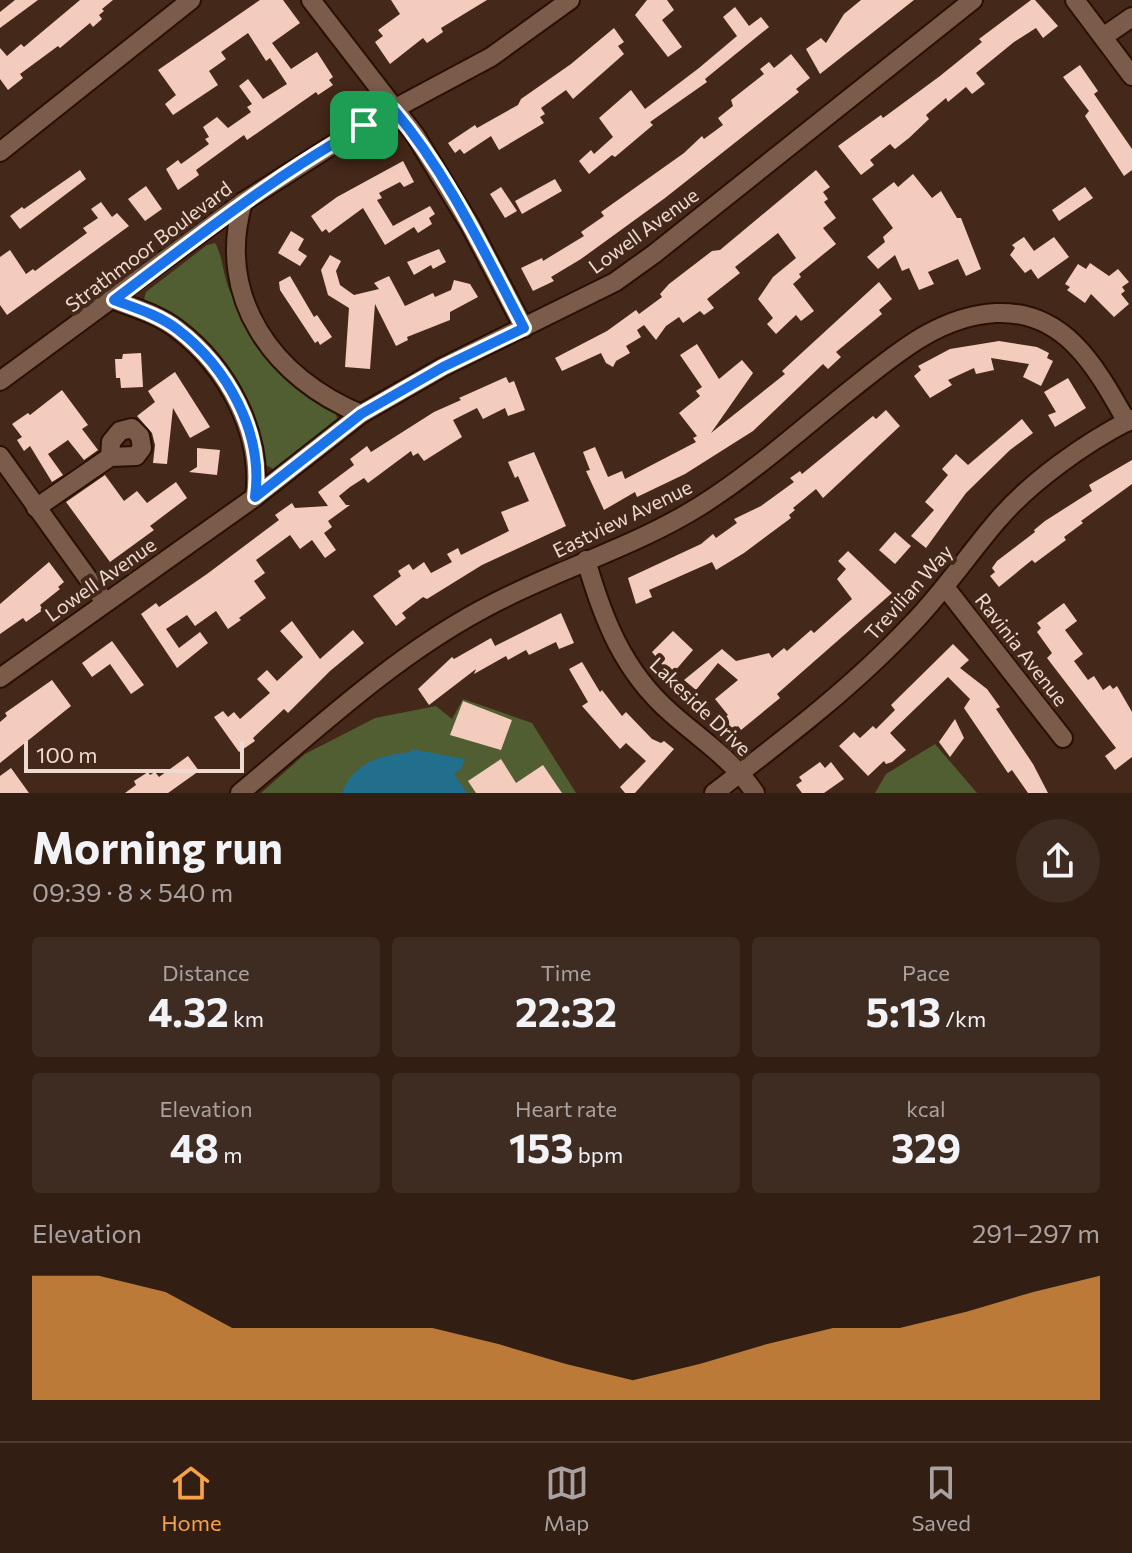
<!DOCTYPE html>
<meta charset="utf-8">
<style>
:root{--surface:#331e13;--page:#3e2b21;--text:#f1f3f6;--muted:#a9a2a0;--line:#4e3c33;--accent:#f6a248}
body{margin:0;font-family:Commissioner,sans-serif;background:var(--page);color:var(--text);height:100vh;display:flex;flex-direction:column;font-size:30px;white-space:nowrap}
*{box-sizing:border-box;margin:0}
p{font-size:26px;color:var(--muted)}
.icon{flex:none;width:44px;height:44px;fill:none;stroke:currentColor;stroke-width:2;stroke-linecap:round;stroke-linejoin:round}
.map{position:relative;height:793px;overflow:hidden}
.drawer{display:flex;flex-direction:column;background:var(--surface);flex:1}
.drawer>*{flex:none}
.scale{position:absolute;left:24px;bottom:20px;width:220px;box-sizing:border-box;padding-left:8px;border:4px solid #eddad0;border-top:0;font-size:22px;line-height:28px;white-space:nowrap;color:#eddad0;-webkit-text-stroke:6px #442819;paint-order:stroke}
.pin{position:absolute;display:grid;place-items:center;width:68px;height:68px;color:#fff;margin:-34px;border-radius:16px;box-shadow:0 4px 12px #0006}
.round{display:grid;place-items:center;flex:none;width:84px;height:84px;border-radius:42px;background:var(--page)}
.headline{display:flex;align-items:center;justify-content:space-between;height:136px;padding:0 32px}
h1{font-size:44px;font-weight:700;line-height:60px}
.figures{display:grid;grid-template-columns:repeat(3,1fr);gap:12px;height:136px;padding:8px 32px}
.figures div{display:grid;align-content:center;border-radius:8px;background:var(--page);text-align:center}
.figures b{font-size:40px;font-weight:700}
.figures small{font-size:22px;font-weight:400}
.figures p{font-size:22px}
.chart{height:224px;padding:16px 32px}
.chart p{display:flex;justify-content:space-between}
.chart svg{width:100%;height:144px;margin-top:8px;fill:var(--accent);opacity:.7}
.tabs{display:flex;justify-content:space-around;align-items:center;height:112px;border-top:2px solid var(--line);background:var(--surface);font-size:22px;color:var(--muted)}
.tabs a{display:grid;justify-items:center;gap:4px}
.tabs .on{color:var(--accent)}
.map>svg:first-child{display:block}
</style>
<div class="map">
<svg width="1132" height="793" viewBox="0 0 1132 793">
<rect width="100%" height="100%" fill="#442819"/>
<!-- green -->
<g fill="#515e31">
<path d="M215,243C223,256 223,276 230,291C253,343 289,382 336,413L338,423L275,470L264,464L259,440L243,401L144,299L146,292L207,245Z"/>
<path d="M463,699L532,723L576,793H261L305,754L375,718L436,706L452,719Z"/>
<path d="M935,744L977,793H875L886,774Z"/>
</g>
<!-- water -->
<path fill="#216f8d" d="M411,749L465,759L461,769L454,774L467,793H342C353,763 380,755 411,752Z"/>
<!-- building -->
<g fill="#f4ccbe">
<path d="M15,0H38L0,28V12Z"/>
<path d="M80,0H113L102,9L104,11L99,15L102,19L93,27L90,23L60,48L58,46L20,74L23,78L8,90L0,79V48L7,56L21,44L24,47Z"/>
<path d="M260,0H283L300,23L272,43L291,69L317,52L333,77L329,80L333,85L318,95L316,92L247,140L244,135L196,170L199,175L178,190L166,169L178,160L181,164L209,144L205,139L209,137L203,127L217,117L228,128L251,112L247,107L252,104L239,86L248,79L263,99L287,84L270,58L266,61L248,33L221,52L226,59L209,71L218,85L173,115L165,104L176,95L158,70Z"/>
<path d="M391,0H487L441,28L443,32L427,43L423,38L390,64L375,42L383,36L378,30L400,14Z"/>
<path d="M647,0H667L674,10L662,20L682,47L668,57L635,15Z"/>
<path d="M861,0H914L820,74L806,49L821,38L826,43L844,14Z"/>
<path d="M1031,0H1035L1058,26L1043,38L1036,28L1014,42L976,73L985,84L972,94L966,87L948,102L946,98L926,115L929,119L909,138L895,149L890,144L870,160L874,165L861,175L838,146L881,115L883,118L940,76L982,42L979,39Z"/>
<path d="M735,7L749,26L761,17L769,27L705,79L707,82L650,122L653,125L615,157L612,155L589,174L579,161L591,150L594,154L613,137L599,118L631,90L645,109L699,68L737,36L723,17Z"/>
<path d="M614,28L624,42L618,46L624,54L573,99L566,90L541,108L545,114L540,117L544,123L499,150L491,136L464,154L460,149L455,153L448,143L475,125L477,128L518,105L521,99L571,64Z"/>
<path d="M791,54L810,78L796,89L799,92L665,198L581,259L551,277L554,281L533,291L521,268L542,258L543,261L584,236L581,232L604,216L601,212L684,153L702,136L704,139L723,125L718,118L733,106L731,100L764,74L760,69L769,62L774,68Z"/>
<path d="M1080,65L1098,91L1094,94L1132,149V170L1124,176L1085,116L1089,111L1063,77Z"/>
<path d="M403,161L414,182L404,187L400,182L379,193L382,198L377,200L393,226L430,206L435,214L429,218L432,224L418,233L414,227L385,245L363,208L329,233L326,229L322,232L311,216L337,197Z"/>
<path d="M80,170L86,179L20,229L10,216L22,207L24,209Z"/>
<path d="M816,170L830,187L823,192L828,199L824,202L836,218L823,228L836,244L799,274L801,277L793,284L814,311L801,321L796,315L776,334L767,324L773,318L758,299L773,277L796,258L778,233L735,267L740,273L707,299L714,308L704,315L700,311L683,323L679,317L666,326L656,340L644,325L637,330L641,337L626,346L630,353L616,361L613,367L606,363L601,353L562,371L555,358L607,331L636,310L639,314L662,297L660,294L669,284L712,251L720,250Z"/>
<path d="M913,174L932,198L941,191L957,218H961L981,269L966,276L958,259L928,272L934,284L919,290L909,268L902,271L895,255L878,269L867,257L885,242L883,237L893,228L872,199L894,182L898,187Z"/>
<path d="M555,179L562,191L522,214L515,201Z"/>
<path d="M146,186L162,209L145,221L128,199Z"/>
<path d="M501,187L517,211L505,218L490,194Z"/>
<path d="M1085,187L1093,198L1059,221L1052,210Z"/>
<path d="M101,202L112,217L117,213L129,226L7,315L0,305V257L10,250L26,274L33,269L35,271L87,233L83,228L98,218L91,209Z"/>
<path d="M291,231L304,239L298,250L307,256L300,266L278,253Z"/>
<path d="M1024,237L1034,251L1054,237L1069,257L1038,279L1031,269L1025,273L1010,255L1015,248L1012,245Z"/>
<path d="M439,249L446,262L433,269L431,265L414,275L407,262Z"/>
<path d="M330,255L341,261L336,271L340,285L354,295L379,289L374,283L389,276L405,306L433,293L435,297L451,290L454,280L470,284L478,297L450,312V320L407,337L408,340L396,346L375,304L370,369L345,367L349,308L328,295L321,270Z"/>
<path d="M1090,263L1109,276L1118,269L1129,282L1122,287L1125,291L1121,294L1129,304L1114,317L1091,294L1085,303L1067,290L1070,287L1065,284L1078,264L1086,269Z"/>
<path d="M290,276L314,317L317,315L332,337L320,345L318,341L315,343L280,290L279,282Z"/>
<path d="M879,282L892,299L879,310L882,314L836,352L841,357L828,369L823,364L753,431L685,474L637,497L635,492L604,510L586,471L590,470L583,452L595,447L608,477L622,471L625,479L696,442L693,438L697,436L679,413L700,396L696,391L702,387L680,355L697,344L719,379L742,360L753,373L711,433L785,374L782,371Z"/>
<path d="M999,341L1037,347L1049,353L1047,358L1053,361L1041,386L1023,377L1029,364L991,358L994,370L976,374L974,368L948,380L952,385L930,398L914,376L921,370L918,366L950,349Z"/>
<path d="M141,353L143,387L121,388L120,378H116L115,359H122L123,354Z"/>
<path d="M175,372L210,427L190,438L173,408L167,464L153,463L155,445L152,433L137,416L155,402L148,391Z"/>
<path d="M506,377L509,383L514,381L525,410L508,416L505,408L483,419L477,408L453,420L462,437L424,461L418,453L413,456L411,451L368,483L364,478L350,487L339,496L346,505H350L328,521L332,527L324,533L336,550L325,558L312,540L300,549L290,535L256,560L265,573L254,581L266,598L239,618L241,620L228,629L216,611L195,626L187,615L166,629L179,648L200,632L208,643L177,668L141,614L156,603L159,607L207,574L279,520L275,515L292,503L295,508L328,506L318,492L354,465L350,459L367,446L371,452L434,412L461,400L459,398Z"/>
<path d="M1068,378L1086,408L1055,427L1048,415L1056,412L1044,392Z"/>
<path d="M62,390L88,425L82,429L98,450L84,460L68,440L48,454L63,475L52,482L30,446L24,451L17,440L22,437L12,424L28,413L30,415Z"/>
<path d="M886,410L900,426L823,498L816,489L793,508L795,510L789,515L791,518L744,553L716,570L712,562L649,590L652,597L636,604L628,578L701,544L713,534L716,538L737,523L734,519L761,506L794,482L790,478L800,471L802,474L873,416L876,419Z"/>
<path d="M1022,419L1033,433L1010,450L966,493L926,548L911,536L934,510L925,502L948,475L942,469L956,454L968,465Z"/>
<path d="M197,448L220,450L217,475L189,472L197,467Z"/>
<path d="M534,452L566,526L482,565L427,599L423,597L402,613L406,618L396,626L373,596L401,576L398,571L409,564L413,570L424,562L431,573L452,562L447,554L458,548L461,555L509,531L501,512L529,501L518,476L515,478L508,462Z"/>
<path d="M1132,460V484L1081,521L1083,523L1064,537L1066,540L1035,563L1032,560L999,587L990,576L995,572L992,568L997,561L1035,532L1034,530L1045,521L1092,491L1089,485Z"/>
<path d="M105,475L124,501L137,491L147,503L176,482L187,498L150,526L154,530L110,562L66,502Z"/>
<path d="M895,532L911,546L895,564L879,550Z"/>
<path d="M848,551L892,593L777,694L780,698L741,730L738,726L732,731L722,719L728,715L715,699L738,680L718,663L696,690L684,680L722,649L736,661L769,653L772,658L784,648L787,651L811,630L814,633L852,599L837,579L846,569L838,561Z"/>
<path d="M49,562L64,582L58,587L60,589L40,605L43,610L37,614L26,622L23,618L0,634V604Z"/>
<path d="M1064,603L1077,621L1065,630L1083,654L1074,661L1088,680L1094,676L1103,690L1110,685L1113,689L1117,686L1132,712V757L1115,770L1105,756L1116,748L1047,658L1052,653L1037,632L1041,628L1037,623Z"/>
<path d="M561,613L574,643L559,649L556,642L529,655L526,650L508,660L506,656L474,674L476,669L429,705L418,689L452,657L454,659L491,638L495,646Z"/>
<path d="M292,621L320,659L353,630L364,643L330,671L288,713L284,709L253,738L255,741L239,752L214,717L223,711L228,717L234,712L240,719L270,693L257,679L267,670L277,681L303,657L280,631Z"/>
<path d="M673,631L693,650L674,672L666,665L664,667L652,652Z"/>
<path d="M112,641L144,685L131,694L110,664L92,677L82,663Z"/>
<path d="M953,644L969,660L960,668L987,689L1000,707L996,709L1033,764L1048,793H1028L1012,770L1008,773L964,708L970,699L948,677L890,733L906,750L892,762L886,764L884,761L868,776L839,746L854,732L860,738L873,726L876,729L895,710L891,705Z"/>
<path d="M582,662L600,692L602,690L622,716L626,712L652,739L661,743L664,741L674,749L635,793H625L620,787L646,761L626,743L620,749L582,706L588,702L569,669Z"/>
<path d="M52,680L71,706L0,763V722L7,716L5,713Z"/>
<path d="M463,701L512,720L501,750L450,735Z"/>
<path d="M955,719L964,738L950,757L939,742Z"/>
<path d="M188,756L199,771L168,793H125L136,785L134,781L148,772L150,775L155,772L159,777Z"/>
<path d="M501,759L516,783L543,765L562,793H476L468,781Z"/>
<path d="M820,762L825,768L831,762L844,779L824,793H802L796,785L802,781L799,777Z"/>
<path d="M11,768L29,793H0V776Z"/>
</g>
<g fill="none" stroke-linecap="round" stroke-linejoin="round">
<!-- minor casing -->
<g stroke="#2a1003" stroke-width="22">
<g id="minor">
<path d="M311,0L415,135L470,225L524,328"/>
<path d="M1075,0L1132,76"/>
<path d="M1103,37L1132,17"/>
<path d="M0,152L191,0"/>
<path d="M243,202C215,298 274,379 361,414"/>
<path d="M114,300C135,308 159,315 177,329C227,367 263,433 255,497"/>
<path d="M0,381L243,202L364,125L491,57L570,0"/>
<path d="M0,456L105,602"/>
<path d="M36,508L110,457L111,442L120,431L132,428L140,436L142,448L136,456L110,457"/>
<path d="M586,560C603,619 623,671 671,713C699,738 734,761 755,793"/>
<path d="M945,587L1063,738"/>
<path d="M0,678L255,497L361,414L443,367L615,282L654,254L973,0"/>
<path d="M240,793C317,729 392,658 481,610C551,571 631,549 700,506C751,474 797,433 844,395C889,360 935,316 996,313C1066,310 1097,369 1127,422"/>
<path d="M714,793C783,740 852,688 912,624C943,592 968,555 997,521C1030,482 1086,442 1132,419"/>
</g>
</g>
<!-- minor -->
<use href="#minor" stroke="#7b5c4b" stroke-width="18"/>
</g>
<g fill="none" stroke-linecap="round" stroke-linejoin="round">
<!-- route casing -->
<g stroke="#fff" stroke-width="16">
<path id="route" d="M394,110C448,174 485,254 524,328L443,367L361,414L255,497C264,433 227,367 177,329C159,315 135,308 114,300C204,232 293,161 394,110Z"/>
</g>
<!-- route -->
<use href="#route" stroke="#1a73e8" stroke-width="10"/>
</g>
<g text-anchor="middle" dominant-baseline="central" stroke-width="8" stroke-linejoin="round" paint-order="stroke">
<!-- street labels -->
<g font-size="20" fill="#eddad0" stroke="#442819">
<text transform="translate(643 230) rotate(-36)">Lowell Avenue</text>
<text transform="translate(148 246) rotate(-37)">Strathmoor Boulevard</text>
<text transform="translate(622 518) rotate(-26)">Eastview Avenue</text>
<text transform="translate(100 579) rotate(-35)">Lowell Avenue</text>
<text transform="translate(908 592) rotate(-48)">Trevilian Way</text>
<text transform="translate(1022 649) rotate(52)">Ravinia Avenue</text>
<text transform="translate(701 706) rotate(44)">Lakeside Drive</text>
</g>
</g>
</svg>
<div class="scale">100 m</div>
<div class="pin" style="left:364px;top:125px;background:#1e9e55"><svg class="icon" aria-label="arrive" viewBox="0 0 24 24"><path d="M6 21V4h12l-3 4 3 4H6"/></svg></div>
</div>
<section class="drawer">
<div class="headline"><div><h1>Morning run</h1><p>09:39 · 8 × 540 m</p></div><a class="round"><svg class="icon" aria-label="share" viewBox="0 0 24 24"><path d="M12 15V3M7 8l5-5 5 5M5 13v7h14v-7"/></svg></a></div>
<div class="figures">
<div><p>Distance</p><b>4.32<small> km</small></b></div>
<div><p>Time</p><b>22:32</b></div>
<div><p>Pace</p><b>5:13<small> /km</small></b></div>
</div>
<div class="figures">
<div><p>Elevation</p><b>48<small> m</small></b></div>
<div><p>Heart rate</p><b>153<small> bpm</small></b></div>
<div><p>kcal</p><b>329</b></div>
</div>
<div class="chart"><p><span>Elevation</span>291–297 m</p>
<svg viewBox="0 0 160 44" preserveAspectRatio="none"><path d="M0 44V6L10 6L20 11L30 22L40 22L50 22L60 22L70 27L80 33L90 38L100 33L110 27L120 22L130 22L140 17L150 11L160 6V44z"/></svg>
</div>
</section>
<nav class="tabs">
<a class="on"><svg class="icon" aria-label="home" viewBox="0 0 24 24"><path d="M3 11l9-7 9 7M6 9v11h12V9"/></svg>Home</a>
<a><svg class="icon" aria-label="map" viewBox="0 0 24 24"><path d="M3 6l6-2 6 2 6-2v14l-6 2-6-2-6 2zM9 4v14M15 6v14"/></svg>Map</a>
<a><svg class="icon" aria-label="saved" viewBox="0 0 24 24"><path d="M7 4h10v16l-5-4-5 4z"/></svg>Saved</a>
</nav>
